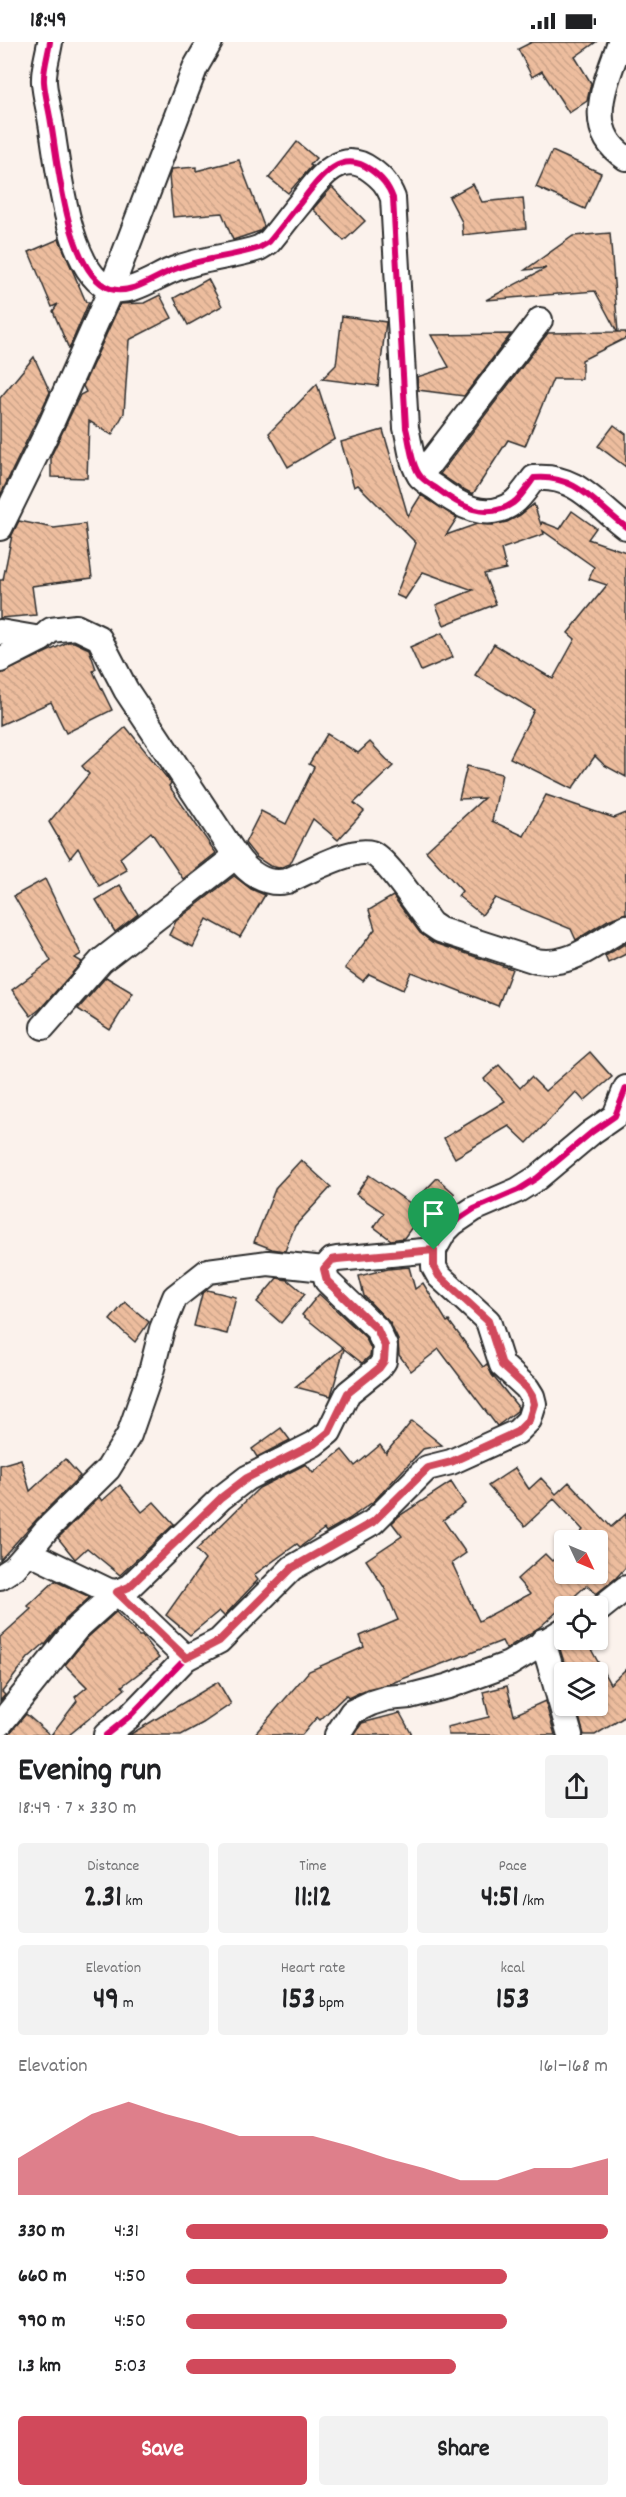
<!DOCTYPE html>
<meta charset="utf-8">
<style>
:root{--surface:#fff;--page:#f2f2f2;--text:#202124;--muted:#757577;--accent:#d1495b}
body{margin:0;font-family:Dekko,sans-serif;background:var(--page);color:var(--text);height:100vh;display:flex;flex-direction:column;font-size:22px;white-space:nowrap}
*{box-sizing:border-box;margin:0}
p{font-size:20px;color:var(--muted)}
.icon{flex:none;width:33px;height:33px;fill:none;stroke:currentColor;stroke-width:2;stroke-linecap:round;stroke-linejoin:round}
.map{position:relative;height:1693px;overflow:hidden}
.panel{display:flex;flex-direction:column;background:var(--surface);flex:1}
.panel>*{flex:none}
.needle{width:39px;rotate:134deg}
.fabs{position:absolute;left:554px;top:1488px;display:grid;gap:12px}
.fabs a{display:grid;place-items:center;width:54px;height:54px;border-radius:6px;background:var(--surface);box-shadow:0 2px 4px #0004;font-size:30px}
.pin{position:absolute;display:grid;place-items:center;width:51px;height:51px;color:#fff;margin:-62px -26px;border-radius:50% 50% 50% 0;rotate:-45deg;box-shadow:0 0 6px #0007}
.pin .icon{rotate:45deg}
.round{display:grid;place-items:center;flex:none;width:63px;height:63px;border-radius:6px;background:var(--page)}
.head{display:flex;align-items:center;justify-content:space-between;height:102px;padding:0 18px}
h1{font-size:33px;font-weight:800;line-height:45px}
.stats{display:grid;grid-template-columns:repeat(3,1fr);gap:9px;height:102px;padding:6px 18px}
.stats div{display:grid;align-content:center;border-radius:6px;background:var(--page);text-align:center}
.stats b{font-size:30px;font-weight:800}
.stats small{font-size:16px;font-weight:400}
.stats p{font-size:16px}
.chart{height:168px;padding:12px 18px}
.chart p{display:flex;justify-content:space-between}
.chart svg{width:100%;height:108px;margin-top:6px;fill:var(--accent);opacity:.7}
.cta{display:flex;gap:12px;margin-top:auto;padding:12px 18px}
.cta a{flex:1;height:69px;border-radius:6px;background:var(--accent);color:#fff;font-size:24px;font-weight:800;line-height:69px;text-align:center}
.cta a+a{background:var(--page);color:var(--text)}
ul{padding:0 18px;list-style:none;font-size:20px}
li{display:grid;grid-template-columns:96px 72px 1fr;align-items:center;height:45px}
li i{height:15px;border-radius:8px;background:var(--accent)}
.status{display:flex;justify-content:space-between;align-items:center;height:42px;padding:0 30px;background:var(--surface);direction:ltr}
.status svg{height:16px;fill:currentColor}
.map>svg:first-child{display:block}
</style>
<div class="status"><b>18:49</b><svg viewBox="0 0 49 12"><path d="M0 12V9h3v3zM5 12V6h3v6zM10 12V3h3v9zM15 12V0h3v12zM26 1h20v11H26zM47 4h2v5h-2z"/></svg></div>
<div class="map">
<svg width="626" height="1693" viewBox="0 0 626 1693">
<defs>
<pattern id="building-back-hatch" width="6" height="6" patternUnits="userSpaceOnUse" patternTransform="scale(1.5)"><rect width="6" height="6" fill="#edbd9e"/><path d="M-1 5l2 2M0 0l6 6M5-1l2 2" fill="none" stroke="#cba388"/></pattern>
</defs>
<rect width="100%" height="100%" fill="#fbf2ec"/>
<filter id="ink" filterUnits="userSpaceOnUse"><feTurbulence type="fractalNoise" baseFrequency=".0167" numOctaves="2"/><feDisplacementMap in="SourceGraphic" scale="12" xChannelSelector="R" yChannelSelector="G"/><feConvolveMatrix kernelMatrix="1 2 1 2 8 2 1 2 1" color-interpolation-filters="sRGB"/></filter>
<g filter="url(#ink)">
<!-- building -->
<g fill="url(#building-back-hatch)" stroke="#2b2b2b" stroke-width="1.5">
<path d="M532,0H596L575,15L591,41L587,59L569,71L542,29L532,35L518,7Z"/>
<path d="M297,100L316,116L310,123L312,124L288,151L269,136Z"/>
<path d="M552,109L601,131L585,167L536,145Z"/>
<path d="M239,118L264,184L260,189L233,198L222,171L173,175L169,134L172,127L196,125V129Z"/>
<path d="M473,142L482,160L523,156L526,186L463,193L462,180L449,155Z"/>
<path d="M332,145L365,179L344,199L313,167Z"/>
<path d="M610,191L618,290H626V296L582,318V337H553L525,404L508,398L473,452L461,446L440,432L548,291L617,290L595,249L486,258L546,226L525,228L573,194Z"/>
<path d="M59,197L86,260H89L69,307L53,269L58,262L52,265L29,210Z"/>
<path d="M208,237L222,264L188,283L174,256Z"/>
<path d="M160,253L172,276L129,298L124,371L112,393L89,379L87,436L51,435V414L80,353L86,350L83,344L120,262L144,261Z"/>
<path d="M342,274L386,280L378,344L322,337L336,323Z"/>
<path d="M511,292L464,354L418,348L417,335L449,325L431,293Z"/>
<path d="M34,315L50,350L0,454V356Z"/>
<path d="M317,342L335,397L288,425L269,391Z"/>
<path d="M614,383L626,392V425L598,404Z"/>
<path d="M383,388L408,474L421,453L457,476L446,493L477,482L493,483L507,480L520,473L534,462L541,483L542,480L560,487L572,469L596,486L588,497L626,510V735L604,723L595,714L572,747L510,716L534,668L475,633L494,602L553,637L575,597L568,591L607,543L589,537L594,525L543,489L544,492L501,507L506,527L484,532L496,562L444,583L436,563L473,548L423,530L405,557L396,553L416,501L358,443L354,445L341,400Z"/>
<path d="M19,479L54,486L85,482L92,536L32,544L36,573L0,576V538H3L12,493Z"/>
<path d="M442,591L453,615L421,629L410,605Z"/>
<path d="M68,600H74L89,607L96,627L93,629L112,668L66,691L51,660L0,683V632Z"/>
<path d="M126,685L171,741L169,744L216,811L183,837L151,790L120,816L127,828L99,844L78,806L70,816L49,780L89,732L82,724Z"/>
<path d="M327,692L358,711L370,700L393,724L354,761L364,769L338,798L313,777L290,822L279,826L270,824L256,815L245,801L261,769L286,782L314,725L309,722Z"/>
<path d="M467,724L502,732L492,779L524,794L546,753L614,776L626,771V871L608,878L576,898L571,887L495,856L482,873L458,854L462,849L426,809L484,756L459,757Z"/>
<path d="M234,834L251,847L265,853L240,895L207,877L193,905L169,893L176,879Z"/>
<path d="M45,837L81,912L75,916L82,920L40,967L31,974L12,948L51,919L14,854Z"/>
<path d="M120,843L138,872L115,890L96,858Z"/>
<path d="M393,854L420,891L432,900L512,927L498,964L411,930L403,948L369,932L363,939L345,926L375,887L369,868Z"/>
<path d="M626,901V912L608,921L605,914Z"/>
<path d="M106,935L133,951L110,988L78,967Z"/>
<path d="M590,1010L612,1035L584,1059L576,1050L527,1101L509,1084L455,1116L444,1096L505,1059L484,1037L499,1023L520,1046L531,1035L545,1049Z"/>
<path d="M301,1118L331,1145L295,1184L285,1209L272,1207L254,1200L276,1145Z"/>
<path d="M369,1133L423,1170L404,1196L391,1198L374,1185L384,1171L356,1152Z"/>
<path d="M437,1136L455,1152L433,1176L415,1159Z"/>
<path d="M409,1225L415,1247L423,1241L447,1280L449,1279L483,1325L487,1322L492,1333L518,1365L517,1369L497,1384L439,1307L411,1329L399,1313L398,1298L390,1281L364,1254L359,1234L388,1227Z"/>
<path d="M277,1236L288,1238L305,1252L281,1281L257,1260Z"/>
<path d="M207,1248L236,1255L227,1292L194,1284L202,1252Z"/>
<path d="M319,1252L365,1295L371,1307L370,1314L362,1321L344,1307L331,1354L295,1345L343,1306L302,1273Z"/>
<path d="M125,1260L149,1280L135,1300L110,1278Z"/>
<path d="M412,1379L442,1403L423,1407L374,1459L349,1477L326,1490L324,1487L300,1505L297,1502L254,1533L258,1538L224,1574L219,1569L190,1593L166,1573L205,1518L196,1508L259,1446L306,1422L313,1431L342,1408L355,1424L380,1403L386,1411Z"/>
<path d="M281,1386L290,1398L257,1415L252,1407Z"/>
<path d="M21,1417L30,1449L65,1417L80,1434L37,1477L0,1518V1423Z"/>
<path d="M515,1426L529,1447L541,1436L556,1452L569,1440L611,1485L626,1472V1525L616,1536L596,1552L587,1543L540,1585L506,1607L502,1599L392,1641L367,1647L348,1656L346,1653L320,1678L317,1675L302,1693H254L309,1629L364,1605L360,1594L398,1578L384,1545L366,1518L402,1494L392,1481L399,1474L451,1440L465,1462L443,1478L466,1511L452,1521L479,1579L530,1552L517,1537L545,1512L552,1519L564,1508V1532H597V1498H573L583,1488L554,1457L525,1484L488,1444Z"/>
<path d="M120,1443L142,1470L154,1460L174,1482L120,1533L87,1506L75,1517L58,1496L99,1455L102,1459Z"/>
<path d="M55,1539L90,1555L66,1577L45,1603L44,1602L28,1616L2,1650L5,1653L0,1659V1595L31,1567L28,1564Z"/>
<path d="M116,1570L139,1594H142L159,1616L122,1644L125,1647L69,1693H51L77,1659L75,1655L87,1645L65,1623L87,1596Z"/>
<path d="M574,1598H586L610,1642L626,1627V1674L595,1693H584L576,1664H597V1630H567L560,1607Z"/>
<path d="M218,1640L231,1662L203,1681L181,1693H129Z"/>
<path d="M507,1644L514,1673L545,1659L555,1693H448L447,1685L489,1675L483,1650Z"/>
<path d="M400,1671L412,1693H354L362,1681Z"/>
<path d="M26,1672L50,1693H8Z"/>
</g>
<g fill="none" stroke-linecap="round" stroke-linejoin="round">
<!-- street casing -->
<g stroke="#2b2b2b" stroke-width="28">
<g id="street">
<path d="M50,0C48,13 43,28 44,40C45,54 49,67 51,81C58,120 67,232 111,247C132,253 156,234 175,227C202,216 232,215 259,206L269,200C280,187 290,173 301,160C318,138 340,105 371,128C382,136 388,143 393,156L406,386C410,400 411,423 421,435C425,439 431,443 436,446C458,463 486,480 513,461C521,455 528,444 534,436C576,432 595,462 626,485"/>
<path d="M620,0C607,39 581,88 626,116"/>
<path d="M420,434L540,278"/>
<path d="M0,486L51,382L111,247L195,26L210,0"/>
<path d="M0,590L41,597"/>
<path d="M0,618L41,597L51,588L76,585L99,596L126,648L236,814C248,831 266,844 287,839C306,831 352,805 371,811C385,815 420,868 431,882L440,888L536,919C574,925 595,900 626,885"/>
<path d="M43,985L101,919L236,814"/>
<path d="M28,1510L47,1487L108,1427L129,1393L151,1330L162,1287L175,1255L208,1229L268,1221L324,1227"/>
<path d="M0,1535L14,1526L28,1510L109,1549L117,1550L129,1545L221,1456L247,1436L314,1402L329,1390L348,1351L379,1326L384,1319L385,1304L377,1287L327,1239L324,1227L332,1218L337,1217L434,1208"/>
<path d="M597,1569L626,1546"/>
<path d="M543,1599L570,1693"/>
<path d="M0,1682L77,1586L117,1550L186,1616"/>
<path d="M106,1693L130,1674L186,1616L219,1599L292,1526L373,1480L427,1426L451,1420L517,1390L529,1378L534,1362L532,1354L527,1346L502,1323L488,1279L439,1234L434,1225V1208L444,1190L453,1181L474,1167L518,1148L537,1136L592,1090L615,1074L626,1046"/>
<path d="M337,1693L352,1670L371,1661L387,1656L410,1654L449,1644L509,1622L564,1588"/>
</g>
</g>
<!-- street -->
<use href="#street" stroke="#fff" stroke-width="24"/>
<!-- cycleway casing -->
<g stroke="#fff" stroke-width="10">
<g id="cycleway">
<path d="M50,0C48,13 43,28 44,40C45,54 49,67 51,81C58,120 67,232 111,247C132,253 156,234 175,227C202,216 232,215 259,206L269,200C280,187 290,173 301,160C318,138 340,105 371,128C382,136 388,143 393,156L406,386C410,400 411,423 421,435C425,439 431,443 436,446C458,463 486,480 513,461C521,455 528,444 534,436C576,432 595,462 626,485"/>
<path d="M106,1693L130,1674L186,1616L219,1599L292,1526L373,1480L427,1426L451,1420L517,1390L529,1378L534,1362L532,1354L527,1346L502,1323L488,1279L439,1234L434,1225V1208L444,1190L453,1181L474,1167L518,1148L537,1136L592,1090L615,1074L626,1046"/>
</g>
</g>
<!-- cycleway -->
<use href="#cycleway" stroke="#d6006c" stroke-width="6"/>
</g>
</g>
<g fill="none" stroke-linecap="round" stroke-linejoin="round" filter="url(#ink)">
<!-- route casing -->
<g stroke="#fff" stroke-width="12">
<path id="route" d="M434,1208V1225L439,1234L488,1279L502,1323L527,1346L532,1354L534,1362L529,1378L517,1390L451,1420L428,1426L373,1480L292,1526L219,1599L186,1616L117,1550L129,1545L221,1456L247,1436L314,1402L329,1390L348,1351L379,1326L384,1319L385,1304L377,1287L327,1239L324,1227L332,1218L337,1217Z"/>
</g>
<!-- route -->
<use href="#route" stroke="#d1495b" stroke-width="8"/>
</g>
</svg>
<div class="fabs">
<a><svg class="needle" viewBox="-14 -14 28 28"><path d="M0-13l5 13h-10z" fill="#e53935"/><path d="M0 13l5-13h-10z" fill="#757577"/></svg></a>
<a><svg class="icon" aria-label="locate" viewBox="0 0 24 24"><circle cx="12" cy="12" r="6"/><path d="M12 2v4M12 18v4M2 12h4M18 12h4"/></svg></a>
<a><svg class="icon" aria-label="layers" viewBox="0 0 24 24"><path d="M12 4l9 5-9 5-9-5zM3 14l9 5 9-5"/></svg></a>
</div>
<div class="pin" style="left:434px;top:1208px;background:#1e9e55"><svg class="icon" aria-label="arrive" viewBox="0 0 24 24"><path d="M6 21V4h12l-3 4 3 4H6"/></svg></div>
</div>
<section class="panel">
<div class="head"><div><h1>Evening run</h1><p>18:49 · 7 × 330 m</p></div><a class="round"><svg class="icon" aria-label="share" viewBox="0 0 24 24"><path d="M12 15V3M7 8l5-5 5 5M5 13v7h14v-7"/></svg></a></div>
<div class="stats">
<div><p>Distance</p><b>2.31<small> km</small></b></div>
<div><p>Time</p><b>11:12</b></div>
<div><p>Pace</p><b>4:51<small> /km</small></b></div>
</div>
<div class="stats">
<div><p>Elevation</p><b>49<small> m</small></b></div>
<div><p>Heart rate</p><b>153<small> bpm</small></b></div>
<div><p>kcal</p><b>153</b></div>
</div>
<div class="chart"><p><span>Elevation</span>161–168 m</p>
<svg viewBox="0 0 160 44" preserveAspectRatio="none"><path d="M0 44V29L10 20L20 11L30 6L40 11L50 15L60 20L70 20L80 20L90 24L100 29L110 33L120 38L130 38L140 33L150 33L160 29V44z"/></svg>
</div>
<ul>
<li><b>330 m</b>4:31<i style="width:100%"></i></li>
<li><b>660 m</b>4:50<i style="width:76%"></i></li>
<li><b>990 m</b>4:50<i style="width:76%"></i></li>
<li><b>1.3 km</b>5:03<i style="width:64%"></i></li>
</ul>
<div class="cta"><a>Save</a><a>Share</a></div>
</section>
